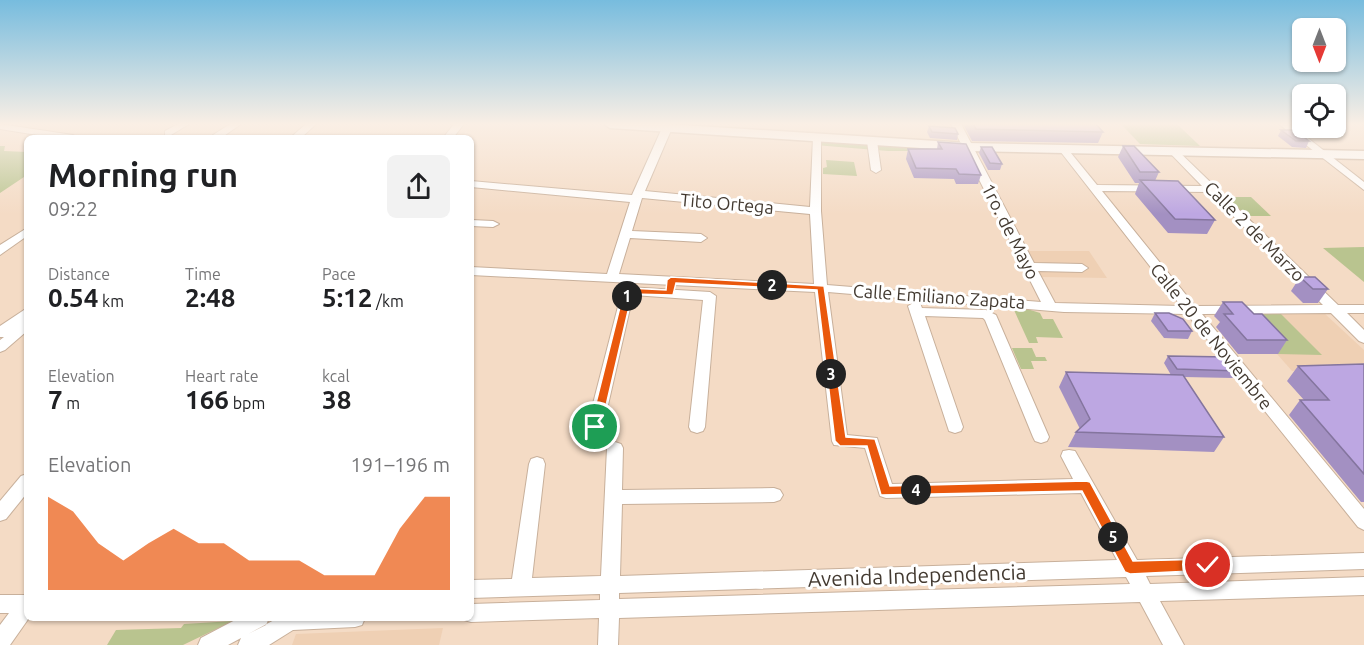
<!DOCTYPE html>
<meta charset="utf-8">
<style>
:root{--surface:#fff;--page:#f2f2f2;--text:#202124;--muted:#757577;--accent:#ea580c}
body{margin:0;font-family:Ubuntu,sans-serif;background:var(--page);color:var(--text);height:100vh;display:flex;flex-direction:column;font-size:22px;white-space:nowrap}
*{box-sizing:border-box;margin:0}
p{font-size:20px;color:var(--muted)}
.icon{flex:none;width:33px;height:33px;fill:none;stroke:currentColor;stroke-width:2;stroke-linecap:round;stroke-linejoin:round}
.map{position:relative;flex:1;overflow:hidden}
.details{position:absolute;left:24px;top:135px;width:450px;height:486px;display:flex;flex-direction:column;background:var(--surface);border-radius:9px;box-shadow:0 2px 4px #0004}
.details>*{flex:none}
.needle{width:39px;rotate:180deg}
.fabs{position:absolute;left:1292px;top:18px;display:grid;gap:12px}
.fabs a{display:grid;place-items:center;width:54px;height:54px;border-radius:9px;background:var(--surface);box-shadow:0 2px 4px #0004;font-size:30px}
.pin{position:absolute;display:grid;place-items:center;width:51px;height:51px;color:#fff;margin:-26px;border:3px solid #fff;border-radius:50%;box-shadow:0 2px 6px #0007}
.km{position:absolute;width:30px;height:30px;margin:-15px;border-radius:50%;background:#222;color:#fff;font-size:16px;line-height:30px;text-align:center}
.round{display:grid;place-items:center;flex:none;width:63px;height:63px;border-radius:9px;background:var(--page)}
.headline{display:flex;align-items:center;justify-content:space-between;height:102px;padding:0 24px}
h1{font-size:33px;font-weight:600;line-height:45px}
.metrics{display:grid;grid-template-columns:repeat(3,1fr);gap:9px;height:102px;padding:6px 24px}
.metrics div{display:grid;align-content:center}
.metrics b{font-size:26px;font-weight:600}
.metrics small{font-size:16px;font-weight:400}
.metrics p{font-size:16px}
.chart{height:168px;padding:12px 24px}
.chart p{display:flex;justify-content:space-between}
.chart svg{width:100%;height:108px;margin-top:6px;fill:var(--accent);opacity:.7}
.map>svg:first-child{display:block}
</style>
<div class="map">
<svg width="1364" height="645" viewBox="0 0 1364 645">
<rect width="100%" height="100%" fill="#f4dbc5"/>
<!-- built -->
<g fill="#efd0b4">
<path d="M1028,251H1089L1107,278L1042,277Z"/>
<path d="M1324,313L1364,350V369L1292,371L1242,314Z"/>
<path d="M443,628L439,645H292L296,634Z"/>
</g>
<!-- green -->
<g fill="#b9c48f">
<path d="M1121,124H1177L1200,146L1140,144Z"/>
<path d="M815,139L944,148L947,151H888L815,145Z"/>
<path d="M0,146H5L4,151L27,152V175L0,193Z"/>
<path d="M826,160L854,162L857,176L823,174V168L827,167Z"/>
<path d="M1226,197H1251L1271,216H1245Z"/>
<path d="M1364,247V282L1323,248Z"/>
<path d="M1021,307L1040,313L1043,319H1053L1063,338L1036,337L1038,343H1029L1014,310H1022Z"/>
<path d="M1242,314H1281L1322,355L1278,354Z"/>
<path d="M1012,348H1032L1036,357H1045L1047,361H1031L1034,369H1021Z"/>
<path d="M233,621L183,645H107L116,630L181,628L184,624Z"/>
</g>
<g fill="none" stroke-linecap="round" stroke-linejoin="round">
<!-- minor casing -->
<g stroke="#c8b09b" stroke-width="2">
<g id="minor">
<path d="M0,124L73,135L78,138H56L0,129Z"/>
<path d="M178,124H189L171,135H165V131Z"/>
<path d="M230,124H241L221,138H212L213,135Z"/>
<path d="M306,124H316L301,138H290Z"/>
<path d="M454,124H464L453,138H443Z"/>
<path d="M951,124H961L1034,263L1082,264L1088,268L1082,272L1038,271L1055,303L1181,306L1060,151V147H1066L1097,185L1202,186L1167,150L1175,148L1338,305H1364V313H1347L1364,330V343L1359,341L1331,313L1202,314L1364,509V530L1358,527L1187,314L1064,312L828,292L847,435L877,438L892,484L1073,479L1061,456L1063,451L1069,450L1075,451L1137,560L1364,553V569L1146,576L1150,584L1364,577V595L1160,601L1184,645H1163L1140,602L619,618L618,645H598L599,618L471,622L464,620L463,618H471V604L600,600V594L471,598V580L512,579L529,464L531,459L537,457L543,459L545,464L532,578L601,576L607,448L609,444L615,442L621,444L623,448L622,490L774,488L780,490L783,495L780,500L774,502L622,504L620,576L1117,560L1081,493L886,498L880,496L865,448L834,445L832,441L815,292L471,275V267L607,274L630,202L471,187V181L632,195L662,128L667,125L672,128L645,191L810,207L813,137L821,135V211L827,285L1041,302ZM1102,191L1209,192L1323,305L1195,306ZM642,198L810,214L814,284L619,274L630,238L701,242L707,238L701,234L632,231ZM1126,577L1130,584L619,599V593Z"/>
<path d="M1279,124H1290L1364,182V190Z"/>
<path d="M872,138L877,141L881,170L876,173L871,170L867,141Z"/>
<path d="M471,220L493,221L499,224L493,227L471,226Z"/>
<path d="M27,228V236L0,255V245Z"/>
<path d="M628,287L710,292L716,296L705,427L703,431L697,433L691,431L689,427L703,300L633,295L603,427L601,431L595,433L589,431L587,427L622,291Z"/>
<path d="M915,302L920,303L922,308L986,310L996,315L1049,437L1047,441L1041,443L1035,441L1033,437L985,320L983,318L925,316L963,427L961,431L955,433L949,431L908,306Z"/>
<path d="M27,308L25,320H27V331L5,350L0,352V340L4,337H0V326Z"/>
<path d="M27,474V493L6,519L0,521V501L21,476Z"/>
<path d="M0,595H27L29,618L10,645H0V625L9,613H0Z"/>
<path d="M239,618H269L266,625L248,634L278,618H365L362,625L355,627L293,630L269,645H238L241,638L228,645H198L201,638Z"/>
</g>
</g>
<!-- major casing -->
<g stroke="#c8b09b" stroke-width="3">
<path id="major" d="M604,124H666L968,143L1364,151V159L968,151L610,128Z"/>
</g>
<!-- minor -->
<use href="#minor" fill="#fff" fill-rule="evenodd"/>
<!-- major -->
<use href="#major" fill="#fff" fill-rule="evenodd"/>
</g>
<!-- wall -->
<g fill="#a390c2">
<path d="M963,124H1096L1103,132L1098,143L972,141Z"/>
<path d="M929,126L958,134L957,140L930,138L927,132Z"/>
<path d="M1281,130L1309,141L1306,148L1292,147L1278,136Z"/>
<path d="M938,142L981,175L978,184H956L954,179L914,178L906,159L908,149H937Z"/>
<path d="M1123,146L1159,172L1155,181L1215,220L1207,234L1168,233L1135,194L1139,183H1135L1118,157Z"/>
<path d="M981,147L1002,164L1000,170H988L979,153Z"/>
<path d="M1300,277L1328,289L1318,303H1303L1291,291Z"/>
<path d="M1223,302L1254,314L1287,340L1278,354H1238L1216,327L1220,322L1214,316Z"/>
<path d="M1155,313L1192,331L1188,339L1164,338L1151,321Z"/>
<path d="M1168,356L1238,371L1233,378L1184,377L1224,437L1214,452L1068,447L1076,432L1080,429L1059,387L1066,372L1171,375L1164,363Z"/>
<path d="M1364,364V502H1361L1289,415L1300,400H1304L1287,381L1298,366Z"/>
</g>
<!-- building -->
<g fill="#bda7e2" stroke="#84759e" stroke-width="1.5">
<path d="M973,124H1096L1103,132L976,129Z"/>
<path d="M929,126L955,128L958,134L932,132Z"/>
<path d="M1281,130H1295L1309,141H1296Z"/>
<path d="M938,142L966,144L981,175L959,174L956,169L916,168L908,149H942Z"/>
<path d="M1123,146H1134L1159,172H1140Z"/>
<path d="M981,147H992L1002,164L990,163Z"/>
<path d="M1140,180L1178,181L1215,220L1175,219Z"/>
<path d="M1300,277H1315L1328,289H1313Z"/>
<path d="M1223,302H1242L1254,314H1262L1287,340H1247L1224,314H1233Z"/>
<path d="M1155,313H1169L1183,319L1192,331H1168Z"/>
<path d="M1168,356L1228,357L1238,371L1177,369Z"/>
<path d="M1364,364V474L1300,400H1329L1298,366Z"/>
<path d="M1066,372L1183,375L1224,437L1076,432L1090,419Z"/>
</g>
<!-- sky -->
<linearGradient id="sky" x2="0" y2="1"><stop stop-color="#77bcde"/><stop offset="0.58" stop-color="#faefe5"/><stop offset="1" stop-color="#faefe5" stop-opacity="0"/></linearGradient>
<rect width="1364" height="214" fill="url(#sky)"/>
<!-- route -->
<path fill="#ea580c" stroke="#fff" stroke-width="1.5" d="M671,277L824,286L846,437L875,439L890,486L1086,481L1090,482L1133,561L1208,559L1212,561L1214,565L1212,570L1130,574L1125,572L1082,491L881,495L867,446H840L835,441L817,290L676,283L673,295L632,294L601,427L599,430H591L590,427L624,291L628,288L666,290L667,280Z"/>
<g text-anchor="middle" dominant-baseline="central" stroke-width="6" stroke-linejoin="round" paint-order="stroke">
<!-- street labels -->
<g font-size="18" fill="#433a31" stroke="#fff">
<text transform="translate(727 203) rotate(5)">Tito Ortega</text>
<text transform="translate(1011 231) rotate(63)">1ro. de Mayo</text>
<text transform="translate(1255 231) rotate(45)">Calle 2 de Marzo</text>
<text transform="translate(939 296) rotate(4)">Calle Emiliano Zapata</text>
<text transform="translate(1212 336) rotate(51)">Calle 20 de Noviembre</text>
</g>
<!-- near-street labels -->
<g font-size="21" fill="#433a31" stroke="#fff">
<text transform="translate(917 575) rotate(-2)">Avenida Independencia</text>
</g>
</g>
</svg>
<div class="fabs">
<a><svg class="needle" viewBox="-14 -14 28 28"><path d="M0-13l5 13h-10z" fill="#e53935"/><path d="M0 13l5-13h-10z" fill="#757577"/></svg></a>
<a><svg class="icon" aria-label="locate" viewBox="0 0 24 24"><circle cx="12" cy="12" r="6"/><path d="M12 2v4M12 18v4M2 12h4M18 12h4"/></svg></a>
</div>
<div class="pin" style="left:595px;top:427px;background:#1e9e55"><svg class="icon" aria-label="arrive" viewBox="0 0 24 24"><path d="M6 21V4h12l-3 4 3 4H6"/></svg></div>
<div class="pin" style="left:1208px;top:565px;background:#d93025"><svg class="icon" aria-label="check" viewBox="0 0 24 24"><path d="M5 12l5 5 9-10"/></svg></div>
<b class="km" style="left:627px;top:296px">1</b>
<b class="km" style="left:772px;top:285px">2</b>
<b class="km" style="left:831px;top:374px">3</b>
<b class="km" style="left:916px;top:490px">4</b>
<b class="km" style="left:1113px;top:537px">5</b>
<section class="details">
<div class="headline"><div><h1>Morning run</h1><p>09:22</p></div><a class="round"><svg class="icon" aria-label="share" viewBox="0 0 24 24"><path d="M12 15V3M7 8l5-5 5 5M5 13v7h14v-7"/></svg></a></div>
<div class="metrics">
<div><p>Distance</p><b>0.54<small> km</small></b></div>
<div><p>Time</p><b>2:48</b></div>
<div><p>Pace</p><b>5:12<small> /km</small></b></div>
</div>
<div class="metrics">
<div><p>Elevation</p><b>7<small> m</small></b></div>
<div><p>Heart rate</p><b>166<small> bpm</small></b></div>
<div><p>kcal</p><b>38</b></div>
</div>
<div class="chart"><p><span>Elevation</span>191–196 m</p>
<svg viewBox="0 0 160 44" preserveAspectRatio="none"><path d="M0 44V6L10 12L20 25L30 32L40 25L50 19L60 25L70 25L80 32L90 32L100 32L110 38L120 38L130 38L140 19L150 6L160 6V44z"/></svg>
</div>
</section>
</div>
